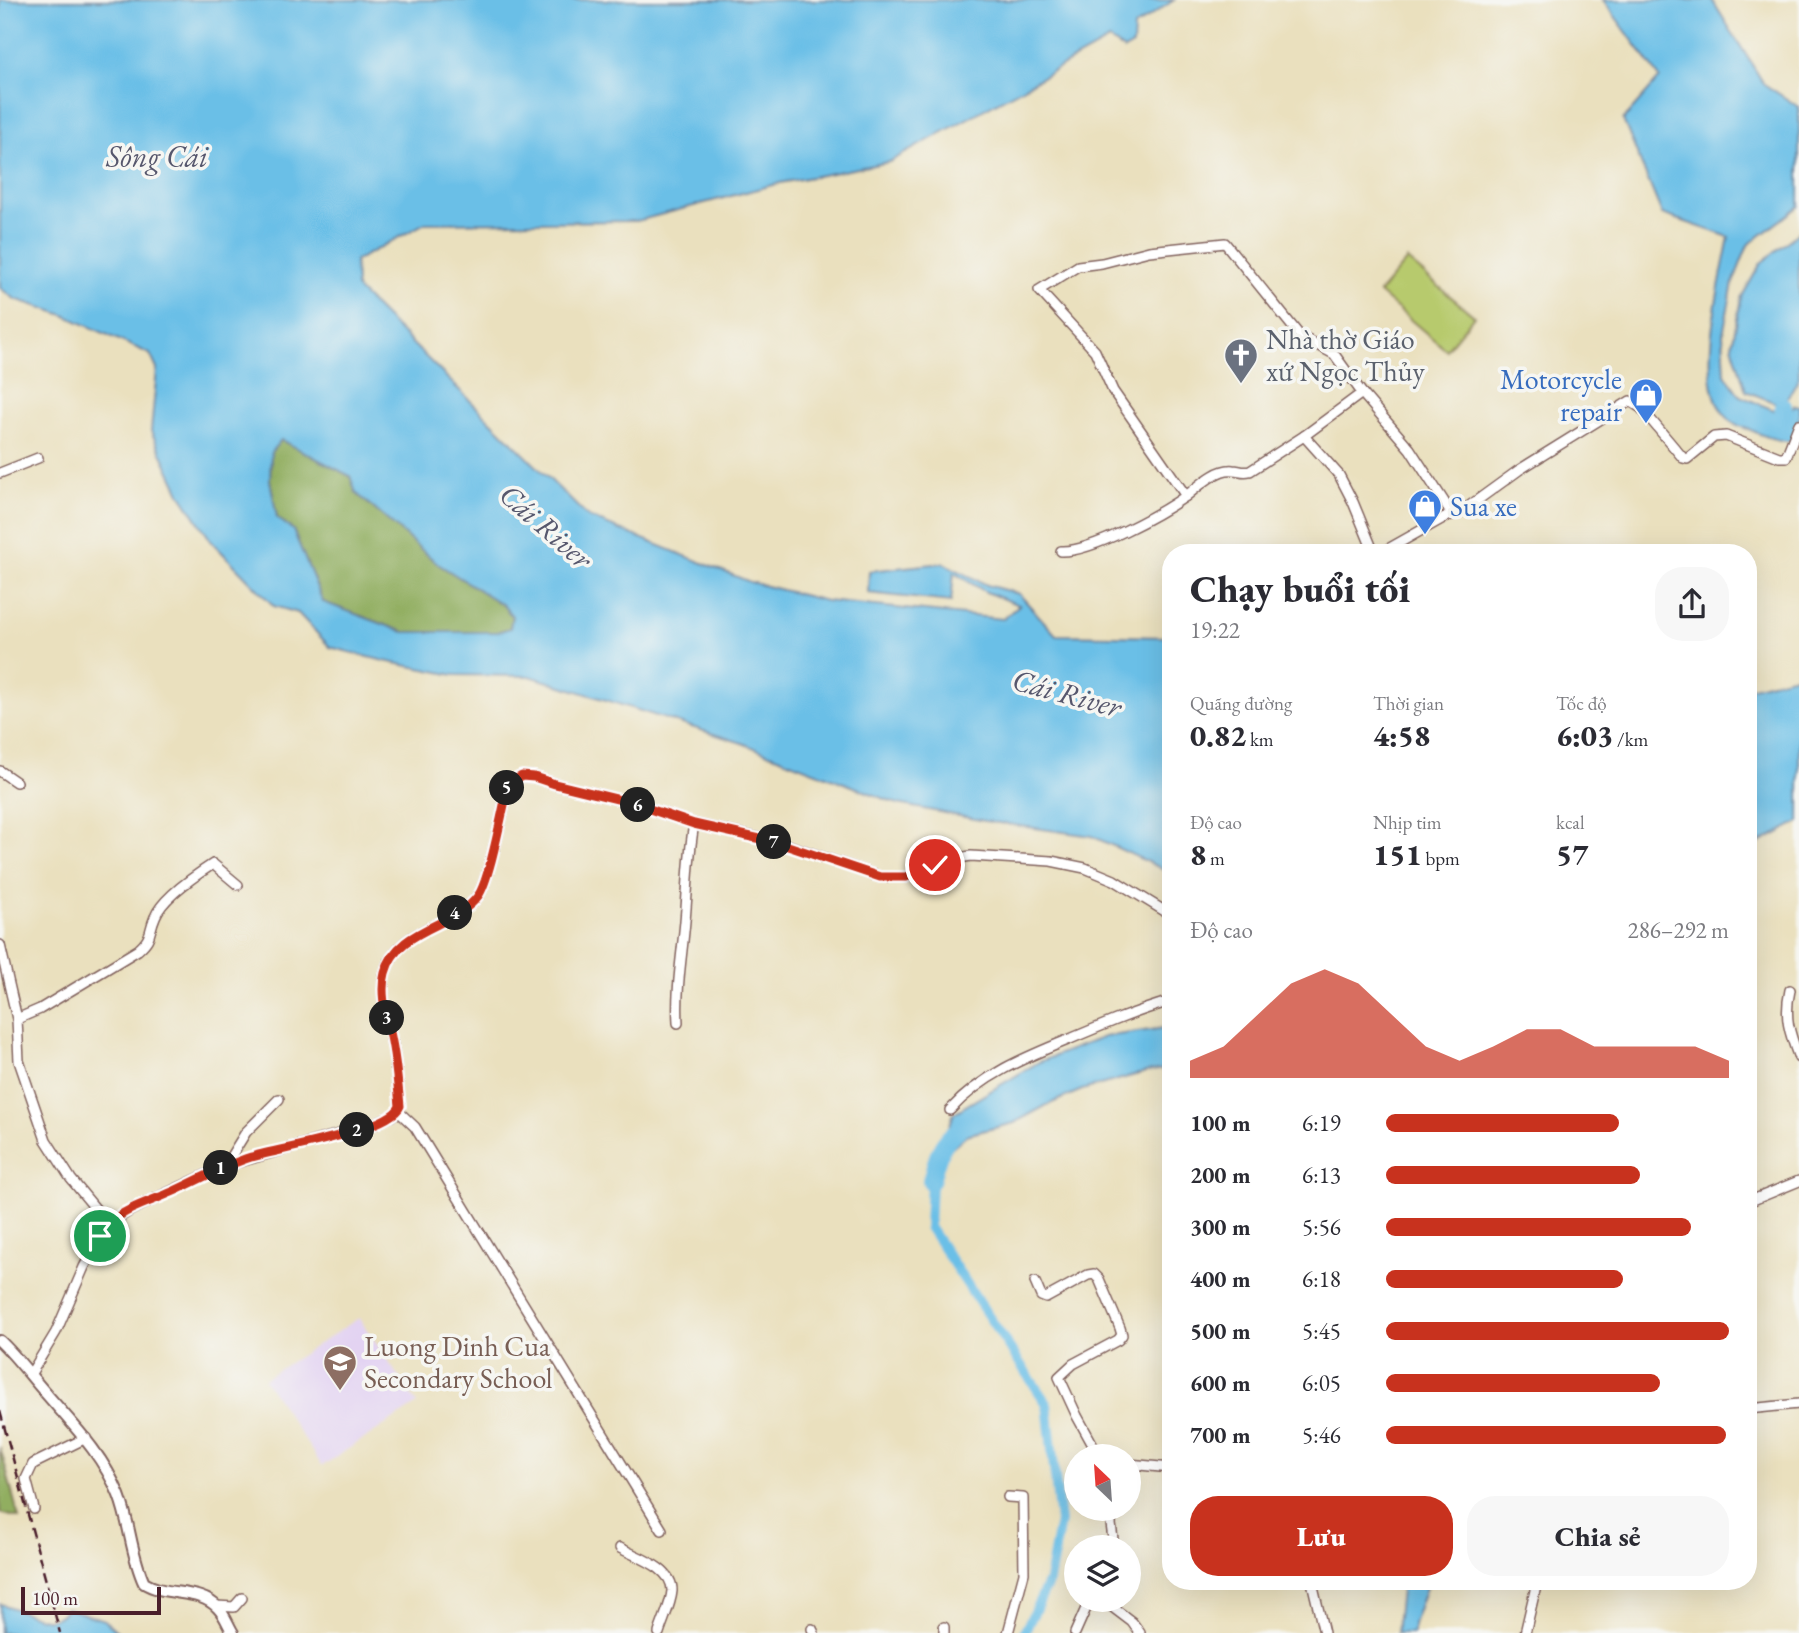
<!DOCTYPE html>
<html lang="vi">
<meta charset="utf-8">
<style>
:root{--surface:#fff;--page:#f7f7f7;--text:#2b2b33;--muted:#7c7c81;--accent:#c8321e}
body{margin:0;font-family:"EB Garamond",serif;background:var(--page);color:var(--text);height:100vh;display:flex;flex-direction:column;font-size:26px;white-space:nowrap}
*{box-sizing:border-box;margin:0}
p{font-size:23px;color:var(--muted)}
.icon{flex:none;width:38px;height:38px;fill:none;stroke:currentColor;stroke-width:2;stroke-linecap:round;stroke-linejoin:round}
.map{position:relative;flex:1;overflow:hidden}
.sheet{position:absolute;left:1162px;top:544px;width:595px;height:1046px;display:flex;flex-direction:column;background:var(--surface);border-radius:28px;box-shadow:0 7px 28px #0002}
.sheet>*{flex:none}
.needle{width:46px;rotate:335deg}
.buttons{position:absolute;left:1064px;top:1444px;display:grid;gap:14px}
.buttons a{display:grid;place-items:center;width:77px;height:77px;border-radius:50%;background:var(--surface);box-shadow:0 7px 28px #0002;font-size:35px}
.scale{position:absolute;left:21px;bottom:18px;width:140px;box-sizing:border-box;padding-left:7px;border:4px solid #4a1f2b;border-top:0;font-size:19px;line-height:24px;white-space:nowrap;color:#4a1f2b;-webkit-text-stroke:5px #f6f6f2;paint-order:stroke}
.pin{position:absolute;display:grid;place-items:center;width:60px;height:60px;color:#fff;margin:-30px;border:4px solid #fff;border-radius:50%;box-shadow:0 2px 7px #0007}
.km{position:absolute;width:35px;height:35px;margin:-18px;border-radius:50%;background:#222;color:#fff;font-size:19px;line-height:35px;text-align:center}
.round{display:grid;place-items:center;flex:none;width:74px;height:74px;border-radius:28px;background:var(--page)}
.head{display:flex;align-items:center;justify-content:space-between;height:119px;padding:0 28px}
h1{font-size:38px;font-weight:800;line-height:52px}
.figures{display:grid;grid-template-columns:repeat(3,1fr);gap:10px;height:119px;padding:7px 28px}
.figures div{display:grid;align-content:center}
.figures b{font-size:30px;font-weight:800}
.figures small{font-size:19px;font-weight:400}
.figures p{font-size:19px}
.chart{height:196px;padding:14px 28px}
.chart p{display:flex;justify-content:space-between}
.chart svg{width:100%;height:126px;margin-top:7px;fill:var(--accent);opacity:.7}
.primary-button{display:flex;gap:14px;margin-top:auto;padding:14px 28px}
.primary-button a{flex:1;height:80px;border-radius:28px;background:var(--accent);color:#fff;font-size:28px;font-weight:800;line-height:80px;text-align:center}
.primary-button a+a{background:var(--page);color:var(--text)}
ul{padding:0 28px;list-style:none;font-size:23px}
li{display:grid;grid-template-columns:112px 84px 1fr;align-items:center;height:52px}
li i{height:18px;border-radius:9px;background:var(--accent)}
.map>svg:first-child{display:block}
</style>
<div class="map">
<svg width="1799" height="1633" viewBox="0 0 1799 1633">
<rect width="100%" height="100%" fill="#f6f6f2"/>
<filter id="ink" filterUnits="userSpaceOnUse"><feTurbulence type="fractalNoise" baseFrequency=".0143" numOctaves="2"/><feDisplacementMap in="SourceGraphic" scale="14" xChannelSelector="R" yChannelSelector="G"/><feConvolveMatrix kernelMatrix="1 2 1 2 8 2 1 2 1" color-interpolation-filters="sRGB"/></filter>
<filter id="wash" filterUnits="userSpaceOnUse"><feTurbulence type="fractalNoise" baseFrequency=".00686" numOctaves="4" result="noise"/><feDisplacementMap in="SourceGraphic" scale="28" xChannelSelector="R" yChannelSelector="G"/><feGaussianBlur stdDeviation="1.57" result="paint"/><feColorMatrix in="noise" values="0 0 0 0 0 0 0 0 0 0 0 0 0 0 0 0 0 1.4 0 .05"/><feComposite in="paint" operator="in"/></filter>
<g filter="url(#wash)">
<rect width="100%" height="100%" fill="#eae0be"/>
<!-- built -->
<path fill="#e3d3f2" d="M359,1318L417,1404L322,1466L264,1379Z"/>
<!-- green -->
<path fill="#b7ca6d" stroke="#80744c" stroke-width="2" d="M1407,260L1474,316L1446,350L1379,293Z"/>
<!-- forest -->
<g fill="#91ae60" stroke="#6e6646" stroke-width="2">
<path d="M281,440L350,476L356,493L438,564L503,605L512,616L510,628L497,632H404L323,602L293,530L277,518L270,480L271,451Z"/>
<path d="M0,1447L19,1518L0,1513Z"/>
</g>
<!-- water -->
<g fill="#6bbfe7" stroke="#5a6f89" stroke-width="2" fill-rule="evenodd">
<path d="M0,0H1174L1134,27L1133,45L1124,50L1109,40L889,162L780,183L637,221L425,223L355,261L356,288L588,517L750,582L826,601L1003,619L1019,605L986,592L954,573L951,602L868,593L869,571L943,563L987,585L1019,594L1056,635L1171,637V873L1092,836L985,821L898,804L742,743L530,676L454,675L384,661L330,647L298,613L274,606L212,542L181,495L151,431L157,369L150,354L64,315L15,299L0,288ZM281,440L350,476L356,493L438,564L503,605L512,616L510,628L497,632H404L323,602L293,530L277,518L270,480L271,452Z"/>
<path d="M1603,0H1712L1764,84L1799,107V206L1748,245L1733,283L1723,334L1725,374L1740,396L1784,414L1795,405L1799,406V442C1781,442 1769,438 1753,431C1742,427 1732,424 1725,415C1694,380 1721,280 1729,237L1662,214L1623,120L1660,78Z"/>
<path d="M1799,232V377L1783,406L1746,391L1732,345L1741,298L1761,263Z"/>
<path d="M1799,675V822L1748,849V688Z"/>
<path d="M1171,1027V1068L1146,1072L1082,1090L1047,1105L1014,1123L966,1135L951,1148L931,1181L954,1113L1039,1062L1104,1037Z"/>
<path d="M1402,1582H1428L1413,1624V1633H1396Z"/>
<path d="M0,1604C24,1609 53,1633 66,1608L104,1620L119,1633H0Z"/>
</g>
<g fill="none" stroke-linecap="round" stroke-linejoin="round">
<!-- canal -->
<path stroke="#6bbfe7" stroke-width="10" d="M931,1181L929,1227L1047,1404L1060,1522L1049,1581L1024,1633"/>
<!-- river -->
<g stroke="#6bbfe7" stroke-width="18">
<path d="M1777,428L1784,414L1783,406"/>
<path d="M931,1181C936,1161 940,1142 958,1130"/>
</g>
</g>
</g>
<g filter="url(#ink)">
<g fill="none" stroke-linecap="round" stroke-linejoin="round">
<!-- minor casing -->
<g stroke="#82635e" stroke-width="12">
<g id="minor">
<path d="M1304,436L1362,393"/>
<path d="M0,473L38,458"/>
<path d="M1061,551C1092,552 1160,514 1186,496"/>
<path d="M1374,553L1353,502L1339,475L1304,436L1250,471C1242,473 1240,470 1233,470C1217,468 1198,487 1186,496L1113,391L1095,351L1039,290L1078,266L1102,263L1149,251L1225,243L1300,336L1334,354L1362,393L1410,449L1452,514"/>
<path d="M1381,553L1445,517L1461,512L1519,470L1630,401L1641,408L1683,458L1687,459L1714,437L1726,436L1779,457H1786L1799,424"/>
<path d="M0,771L16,782"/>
<path d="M0,945L17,1019L19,1061L46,1140L71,1179L108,1224"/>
<path d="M1790,990C1784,1017 1789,1032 1799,1058"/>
<path d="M17,1019L40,1009L138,950C153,937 148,933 155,917C162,898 196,875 213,864L238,885"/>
<path d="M678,1023C676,988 682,956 685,921C688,888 688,857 694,824"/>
<path d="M950,1110C983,1074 1026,1057 1070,1039C1103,1025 1136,1011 1171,1001"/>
<path d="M398,1111L415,1127L662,1530"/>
<path d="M225,1166L246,1132L279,1099"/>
<path d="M1748,1202L1799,1181"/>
<path d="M1035,1282L1041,1296L1046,1298L1088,1275L1094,1274L1099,1279L1120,1328L1122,1335L1118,1340L1073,1364L1059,1377L1077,1416L1099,1456"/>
<path d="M30,1375L56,1332L84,1267L108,1224L131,1210L225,1166L372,1125L391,1116L398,1111L400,1106C398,1084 396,1063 392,1042C388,1020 379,995 385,973C397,926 456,927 478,896C490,880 503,806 509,783L522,776L534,777L555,784L629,802L694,824L782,843L880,877H906L920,873L947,860L971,856L1051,861L1085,868L1114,880L1171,915"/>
<path d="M1748,1409L1799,1404"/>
<path d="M1129,1464L1171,1468"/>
<path d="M1113,1508L1111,1524L1114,1547"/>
<path d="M34,1509L26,1479L33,1464L86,1438"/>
<path d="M620,1548C637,1557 673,1568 672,1591C671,1604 663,1620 659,1633"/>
<path d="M1312,1582L1324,1633"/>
<path d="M1103,1600L1132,1622L1140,1633"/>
<path d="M216,1606L234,1607L242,1598"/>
<path d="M944,1627V1633"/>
<path d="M812,1629L814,1633"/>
<path d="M1008,1633L1024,1573L1023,1498L1008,1497"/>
<path d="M1075,1633L1087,1606L1096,1600"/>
<path d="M1525,1633L1537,1582"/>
</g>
</g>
<!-- tertiary casing -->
<g stroke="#82635e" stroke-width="14">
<path id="tertiary" d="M0,1341C16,1356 29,1374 43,1390C72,1424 102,1453 119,1495C130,1523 131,1555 144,1583C167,1597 200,1588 218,1608C225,1615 228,1625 233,1633"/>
</g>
<!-- minor -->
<use href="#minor" stroke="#fff" stroke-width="9"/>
<!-- tertiary -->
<use href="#tertiary" stroke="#fff" stroke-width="10"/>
<!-- rail -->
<path stroke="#4a1f2b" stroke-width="2.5" stroke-dasharray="10 5" stroke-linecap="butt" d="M0,1411L60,1633"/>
</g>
</g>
<g fill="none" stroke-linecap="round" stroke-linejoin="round" filter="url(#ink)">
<!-- route casing -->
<g stroke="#fff" stroke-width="14">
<path id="route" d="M100,1236C103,1232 106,1227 110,1223C126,1208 152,1201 172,1192C198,1180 223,1166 251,1157C279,1149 391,1130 400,1106C398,1084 396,1063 392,1042C388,1020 379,995 385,973C397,927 456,927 478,896C490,880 503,806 509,783L522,776L534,777L555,784L629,802L694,824L782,844L880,877H906L935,865"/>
</g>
<!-- route -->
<use href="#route" stroke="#c8321e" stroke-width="9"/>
</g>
<!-- icons -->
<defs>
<g id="church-pin" transform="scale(1.75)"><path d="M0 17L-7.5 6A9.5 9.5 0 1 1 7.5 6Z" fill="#6b7280" stroke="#f6f6f2"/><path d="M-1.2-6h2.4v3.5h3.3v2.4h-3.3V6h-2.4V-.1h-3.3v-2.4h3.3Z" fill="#fff"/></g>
<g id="shop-pin" transform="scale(1.75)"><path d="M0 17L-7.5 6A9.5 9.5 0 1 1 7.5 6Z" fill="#3f7fe0" stroke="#f6f6f2"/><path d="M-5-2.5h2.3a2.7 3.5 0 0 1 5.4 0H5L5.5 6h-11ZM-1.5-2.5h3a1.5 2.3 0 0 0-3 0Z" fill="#fff"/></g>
<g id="school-pin" transform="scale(1.75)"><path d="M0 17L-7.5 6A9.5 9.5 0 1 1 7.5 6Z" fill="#8d6e63" stroke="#f6f6f2"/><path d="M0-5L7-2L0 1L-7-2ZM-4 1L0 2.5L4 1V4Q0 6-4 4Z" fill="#fff"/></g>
</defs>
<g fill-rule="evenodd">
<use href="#church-pin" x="1241" y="355"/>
<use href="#shop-pin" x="1646" y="395"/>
<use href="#shop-pin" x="1425" y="506"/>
<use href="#school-pin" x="340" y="1362"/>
</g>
<g text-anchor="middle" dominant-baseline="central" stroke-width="7" stroke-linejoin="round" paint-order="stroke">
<!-- worship labels -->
<g font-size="28" fill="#5b616d" stroke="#f6f6f2" text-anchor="start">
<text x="1266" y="339">Nhà thờ Giáo<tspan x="1266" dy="32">xứ Ngọc Thủy</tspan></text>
</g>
<!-- shop labels -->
<g font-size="28" fill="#366cbe" stroke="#f6f6f2" text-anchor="end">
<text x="1622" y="379">Motorcycle<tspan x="1622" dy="32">repair</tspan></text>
<text x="1450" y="506" text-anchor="start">Sua xe</text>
</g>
<!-- education labels -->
<g font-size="28" fill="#785e54" stroke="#f6f6f2" text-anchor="start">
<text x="364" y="1346">Luong Dinh Cua<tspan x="364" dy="32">Secondary School</tspan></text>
</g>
<!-- water labels -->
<g font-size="30" font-style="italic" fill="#56576d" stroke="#f6f6f2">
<text x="157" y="156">Sông Cái</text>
<text transform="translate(546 526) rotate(41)">Cái River</text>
<text transform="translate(1067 693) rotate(15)">Cái River</text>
</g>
</g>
</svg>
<div class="buttons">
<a><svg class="needle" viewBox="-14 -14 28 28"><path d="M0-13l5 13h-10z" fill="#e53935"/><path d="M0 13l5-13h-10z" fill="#7c7c81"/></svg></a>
<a><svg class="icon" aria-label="layers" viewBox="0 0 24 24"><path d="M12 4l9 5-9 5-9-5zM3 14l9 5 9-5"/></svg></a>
</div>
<div class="scale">100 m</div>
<div class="pin" style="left:100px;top:1236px;background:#1e9e55"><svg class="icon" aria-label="arrive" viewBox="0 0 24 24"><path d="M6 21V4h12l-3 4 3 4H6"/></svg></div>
<div class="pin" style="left:935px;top:865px;background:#d93025"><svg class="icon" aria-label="check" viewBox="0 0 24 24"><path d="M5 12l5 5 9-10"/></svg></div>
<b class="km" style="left:221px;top:1168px">1</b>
<b class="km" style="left:357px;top:1130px">2</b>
<b class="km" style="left:387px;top:1018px">3</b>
<b class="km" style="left:455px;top:913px">4</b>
<b class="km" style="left:507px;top:788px">5</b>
<b class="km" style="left:638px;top:805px">6</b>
<b class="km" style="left:774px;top:842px">7</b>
<section class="sheet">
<div class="head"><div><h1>Chạy buổi tối</h1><p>19:22</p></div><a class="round"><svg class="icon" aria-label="share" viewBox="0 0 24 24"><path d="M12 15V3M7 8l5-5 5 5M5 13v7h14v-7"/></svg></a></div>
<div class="figures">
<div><p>Quãng đường</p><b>0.82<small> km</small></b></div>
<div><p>Thời gian</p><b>4:58</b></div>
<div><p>Tốc độ</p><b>6:03<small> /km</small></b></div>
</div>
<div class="figures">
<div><p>Độ cao</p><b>8<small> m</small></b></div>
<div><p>Nhịp tim</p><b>151<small> bpm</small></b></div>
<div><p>kcal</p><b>57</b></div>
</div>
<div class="chart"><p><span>Độ cao</span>286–292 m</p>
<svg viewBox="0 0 160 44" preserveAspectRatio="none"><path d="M0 44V38L10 33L20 22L30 11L40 6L50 11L60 22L70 33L80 38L90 33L100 27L110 27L120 33L130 33L140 33L150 33L160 38V44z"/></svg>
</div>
<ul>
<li><b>100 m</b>6:19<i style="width:68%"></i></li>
<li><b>200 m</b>6:13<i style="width:74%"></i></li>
<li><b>300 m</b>5:56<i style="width:89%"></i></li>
<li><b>400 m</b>6:18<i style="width:69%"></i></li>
<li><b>500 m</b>5:45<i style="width:100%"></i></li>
<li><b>600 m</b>6:05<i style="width:80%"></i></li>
<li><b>700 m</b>5:46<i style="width:99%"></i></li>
</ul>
<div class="primary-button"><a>Lưu</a><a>Chia sẻ</a></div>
</section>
</div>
